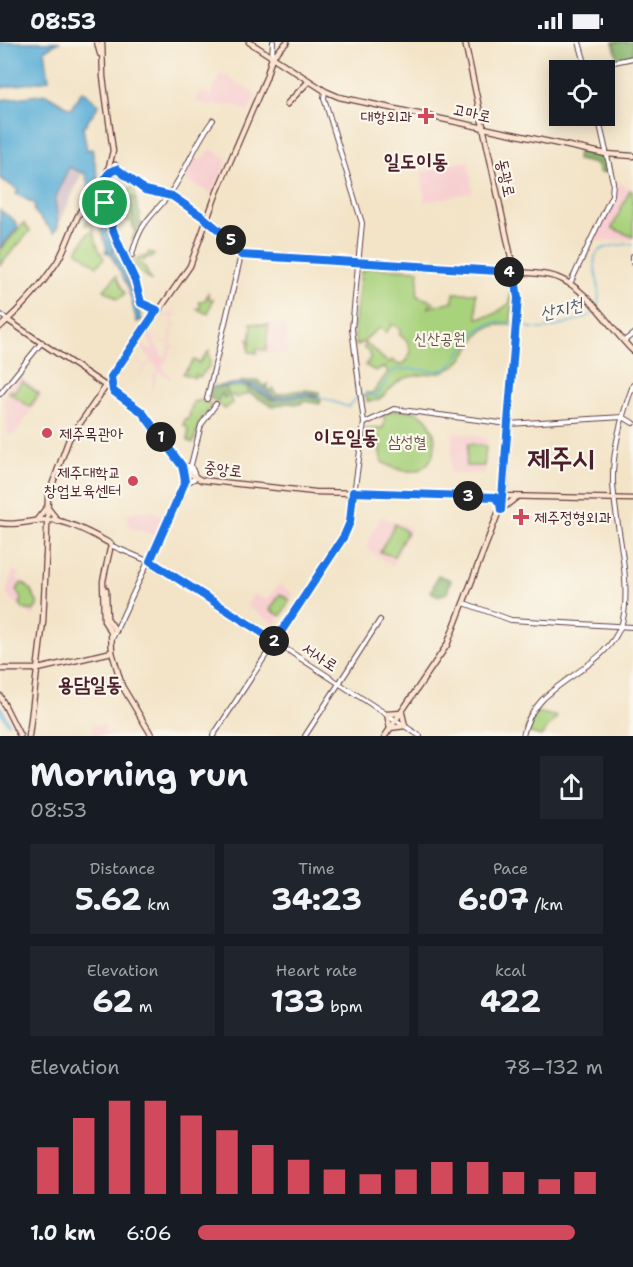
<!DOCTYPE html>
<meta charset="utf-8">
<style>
:root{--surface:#171b24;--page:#20242c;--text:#f1f3f6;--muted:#9ea1a6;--accent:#d1495b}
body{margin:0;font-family:"Shantell Sans","Poor Story",sans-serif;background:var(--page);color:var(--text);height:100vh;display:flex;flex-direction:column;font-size:22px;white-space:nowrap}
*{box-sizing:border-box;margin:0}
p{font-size:20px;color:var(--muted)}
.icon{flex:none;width:33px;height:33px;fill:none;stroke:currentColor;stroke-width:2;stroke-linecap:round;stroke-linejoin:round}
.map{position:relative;height:694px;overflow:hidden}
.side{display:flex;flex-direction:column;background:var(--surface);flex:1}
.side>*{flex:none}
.fabs{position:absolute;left:549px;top:18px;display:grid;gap:12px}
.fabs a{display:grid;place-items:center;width:66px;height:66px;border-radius:0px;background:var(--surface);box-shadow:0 3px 15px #0003;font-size:30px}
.pin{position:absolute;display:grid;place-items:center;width:51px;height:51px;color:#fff;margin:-26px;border:3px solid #fff;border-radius:50%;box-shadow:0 2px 6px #0007}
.km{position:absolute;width:30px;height:30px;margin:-15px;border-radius:50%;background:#222;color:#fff;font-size:16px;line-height:30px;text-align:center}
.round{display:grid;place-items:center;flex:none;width:63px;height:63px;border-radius:0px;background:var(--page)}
.headline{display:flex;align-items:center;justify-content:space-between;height:102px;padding:0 30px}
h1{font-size:33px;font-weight:700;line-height:45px}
.figures{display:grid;grid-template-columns:repeat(3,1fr);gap:9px;height:102px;padding:6px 30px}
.figures div{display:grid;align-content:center;border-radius:0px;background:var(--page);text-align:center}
.figures b{font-size:30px;font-weight:700}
.figures small{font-size:16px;font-weight:400}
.figures p{font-size:16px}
.chart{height:168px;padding:12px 30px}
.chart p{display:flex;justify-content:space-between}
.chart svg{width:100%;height:108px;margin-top:6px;stroke:var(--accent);stroke-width:6}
ul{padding:0 30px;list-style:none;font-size:20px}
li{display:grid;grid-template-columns:96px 72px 1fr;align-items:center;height:45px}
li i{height:15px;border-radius:8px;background:var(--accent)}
.status{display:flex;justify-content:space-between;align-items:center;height:42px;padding:0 30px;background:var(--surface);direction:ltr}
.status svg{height:16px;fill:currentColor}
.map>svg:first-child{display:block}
</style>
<div class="status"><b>08:53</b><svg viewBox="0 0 49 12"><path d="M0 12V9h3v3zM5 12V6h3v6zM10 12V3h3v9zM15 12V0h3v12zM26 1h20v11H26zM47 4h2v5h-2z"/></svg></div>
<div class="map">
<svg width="633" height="694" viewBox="0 0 633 694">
<rect width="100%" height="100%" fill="#fbf7ec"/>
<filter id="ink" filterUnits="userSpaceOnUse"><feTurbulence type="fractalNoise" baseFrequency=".0167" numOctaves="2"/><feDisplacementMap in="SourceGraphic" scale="12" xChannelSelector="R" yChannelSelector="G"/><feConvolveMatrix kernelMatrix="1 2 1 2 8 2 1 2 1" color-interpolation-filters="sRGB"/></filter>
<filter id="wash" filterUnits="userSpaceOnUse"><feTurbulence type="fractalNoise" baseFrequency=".008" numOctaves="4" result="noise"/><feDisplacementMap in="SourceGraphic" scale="24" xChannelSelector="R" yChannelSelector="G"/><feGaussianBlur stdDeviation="1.35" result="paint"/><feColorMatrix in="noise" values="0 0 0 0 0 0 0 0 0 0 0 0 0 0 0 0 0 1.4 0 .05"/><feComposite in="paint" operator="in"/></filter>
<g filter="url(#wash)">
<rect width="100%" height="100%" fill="#f3e4c8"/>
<!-- built -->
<g fill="#f7cfd0">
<path d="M221,31L256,52L248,71L234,63H208L196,60L200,49L211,52Z"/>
<path d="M211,107L228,117L213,152L188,140L189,136L182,133L191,117H202Z"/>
<path d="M468,119L473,150L425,160L421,130Z"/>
<path d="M616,140L633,148V198L592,199L613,156Z"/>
<path d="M174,256V272L181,274H174L173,282L179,284L173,285L171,303L181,306L172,305L166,319L171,324L165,320L162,325L172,336L170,337L158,329L152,352L153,333L158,327L151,319L135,339L144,325L131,313L145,324L151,317L142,306L144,303L148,308L153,306L145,290L149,289L164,317L170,302L158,298L148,287L159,297L169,300L172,275H157L172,272Z"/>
<path d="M250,281L285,283L288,298L287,312L250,310Z"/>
<path d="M19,333L41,351V355L14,393H7L5,357L10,344Z"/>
<path d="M453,390L487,396L484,432L450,431Z"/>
<path d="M137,469H152L166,476L158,494L130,486L127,472Z"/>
<path d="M383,475L411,486L392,524L366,506L379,477Z"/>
<path d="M13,528L20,531L18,537L28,543L39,563L33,575L6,553Z"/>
<path d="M279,542L294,552L275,582L246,564L254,552L265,557L269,556Z"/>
<path d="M93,683H105V690L120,694H92Z"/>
</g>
<!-- industrial -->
<path fill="#d2bdc5" d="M70,125L82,131L58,184L54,157Z"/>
<!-- green -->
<g fill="#a9d27d" stroke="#7a7854" stroke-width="1.5">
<path d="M134,142L139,179L142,182L136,187L139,190L136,196L132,198L135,190L131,179L116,177C116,168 121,160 118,152L129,149Z"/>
<path d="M630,148L633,150V195L612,186Z"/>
<path d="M88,176L91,179C95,194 95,203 104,217L97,224L77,209L88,191L93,189L92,182L85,183Z"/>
<path d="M24,181L30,189L0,223V208Z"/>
<path d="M149,210L154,212L152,216L147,215L144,219L139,217L138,221L145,225L151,239L135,224L132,217L147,214Z"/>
<path d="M368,226L419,228L417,254L434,260L427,266L453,259L454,251H476L477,276L493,273L510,261V251L514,252L510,283C474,280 478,302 458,321C441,337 420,328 401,338C388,345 384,361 367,359L366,351H373L388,330L385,325L375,329L365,323L370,317L369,309L364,307L365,301C376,308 381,316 389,321L392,318L399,323L405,321L411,310L408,300L399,292L401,288L392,282L386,291L380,286C369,291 366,301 356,304L354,287L361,230Z"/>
<path d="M116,234L125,252L118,257L104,248Z"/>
<path d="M208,251L209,257H213L208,272L197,267L201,265L199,260L205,258Z"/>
<path d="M250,281L270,283L256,282L268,284L266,308L256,307L257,311L249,310L248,296L250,303L252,282Z"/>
<path d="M209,309L210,323L200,335L195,332V336L183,332L194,318L199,321Z"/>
<path d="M22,339L39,352L30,365L8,350L10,348L14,350Z"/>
<path d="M224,344H247L249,351L236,356L234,353L230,355L232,361L225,367L209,355Z"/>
<path d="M203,358L212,363L200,379L193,401L188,399V386L183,383L185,377L188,378L193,360Z"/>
<path d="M389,369C397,369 410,367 418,371C442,383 441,425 413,429C402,430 391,425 382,420L376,392H366V386H383L385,379L383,373Z"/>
<path d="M468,402L486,404L484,424H466Z"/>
<path d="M395,482L407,490L394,514L380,510Z"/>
<path d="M22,541C30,544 35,555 38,563L33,569L23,567L20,561L22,558L16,548Z"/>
<path d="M280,552L290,558L281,574L270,568Z"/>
<path d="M533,669L557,675L541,694L525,689Z"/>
</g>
<!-- forest -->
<g fill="#86b46c" stroke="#686a4c" stroke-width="1.5">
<path d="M613,0H633V14L618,17Z"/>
<path d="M578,108L605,114L609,130L600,131L596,122L577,118Z"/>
<path d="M134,155L140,172L139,179L142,182L135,190L130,156Z"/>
<path d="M244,339H259L265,345L267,342V347L271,349L273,346L277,353C290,349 305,346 319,350V354L307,351L275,356L256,343L239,341Z"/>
<path d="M247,344L272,358L306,354L321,357L320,362L304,359L300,362L286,361L274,365L249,351Z"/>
<path d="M212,345H225L229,353L224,356L223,351L216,360L209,355Z"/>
<path d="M438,533L451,538L447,551L438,554L431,550Z"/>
</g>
<!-- water -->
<g fill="#5cafd7" stroke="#536781" stroke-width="1.5">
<path d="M0,0H59L45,8L49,38L0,46Z"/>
<path d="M82,49L99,63L83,86L87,108L92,107C101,144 102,178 115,209L112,208L123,224L142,278L137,280L128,245L110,211L107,208L108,211L105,210L107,207L85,132L69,125L55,157L58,184L54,191L34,169L35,162L16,152L18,148L0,136V58L46,52L71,67Z"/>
<path d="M0,168L14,178L18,185L0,206Z"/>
<path d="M239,341L256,343L275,356L307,351L318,356L306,354L275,358L250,344L212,345Z"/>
</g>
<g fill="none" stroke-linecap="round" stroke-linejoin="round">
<!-- stream -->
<g stroke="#5cafd7" stroke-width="1.5">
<path d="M598,263C604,225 571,204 633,202"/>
<path d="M317,354L348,365L358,355L368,352L376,355L394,328C411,324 429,332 447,327C461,314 469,289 487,283C507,275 522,287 541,287C552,286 591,277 596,268"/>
</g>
<!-- river -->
<path stroke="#5cafd7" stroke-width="4" d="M0,666L8,681"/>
</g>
</g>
<g filter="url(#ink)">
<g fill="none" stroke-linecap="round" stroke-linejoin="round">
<!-- tertiary casing -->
<g stroke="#633d43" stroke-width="6">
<g id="tertiary">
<path d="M579,0L587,28"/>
<path d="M272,15L273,0"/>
<path d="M586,26L633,16"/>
<path d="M132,213C141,177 152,176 171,150C187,127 196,100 213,78"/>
<path d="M633,214V221"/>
<path d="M570,242L612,153L613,140L598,74"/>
<path d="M0,272L9,279"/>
<path d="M624,299L633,292"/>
<path d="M0,352L42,300"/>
<path d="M207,357L241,213"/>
<path d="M365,381L394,367L508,382L623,375L633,381"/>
<path d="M185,438L182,424H191L196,436L188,440"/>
<path d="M187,439L201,383L216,362"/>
<path d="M110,503L155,522L420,694"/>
<path d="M464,561L511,578L633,585"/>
<path d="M112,597L187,436"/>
<path d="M213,694L344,494L350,480L364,381L352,287L362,181L324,56L325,49"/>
<path d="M305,694L380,578"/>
<path d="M523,694C533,638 604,633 622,581C633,541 615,484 613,441C612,409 622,373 633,343"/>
</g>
</g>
<!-- secondary casing -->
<g stroke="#633d43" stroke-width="7">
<g id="secondary">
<path d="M97,0L100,12"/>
<path d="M102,0L103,35L113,109L103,147L104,156L113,190L135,239L141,261L157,268"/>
<path d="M249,0L325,49L339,55L606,112L633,114"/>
<path d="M287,62L309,39"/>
<path d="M115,123L145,148L172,154L207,178"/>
<path d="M209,180L235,198L241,213L514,230C528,231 543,231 556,235C590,247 609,286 633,309"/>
<path d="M9,279L137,365L185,429L201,438L315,450L633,457"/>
<path d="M0,285C21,266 39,247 55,223C72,200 75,158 103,147"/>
<path d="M503,466L517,455"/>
<path d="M36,479L47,465L58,479"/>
<path d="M0,481C15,484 28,479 43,478C65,476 92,492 111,502"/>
<path d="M110,507L103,539L104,579L111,590L112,610L122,644L152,694"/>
<path d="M46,516L48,454L69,397L190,224L217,150L266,36L272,15L287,0"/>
<path d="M106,548L107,576L116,589"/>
<path d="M0,627H38L112,610"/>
<path d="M0,654L20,694"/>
<path d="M402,671L405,684L390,686L387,672Z"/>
<path d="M29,694L43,580L46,515"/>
<path d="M385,694L447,603L504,456L518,248L465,0"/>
</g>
</g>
<!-- tertiary -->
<use href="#tertiary" stroke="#fff" stroke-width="4"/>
<!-- secondary -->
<use href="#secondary" stroke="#fbe5cf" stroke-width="4.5"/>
</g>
</g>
<g fill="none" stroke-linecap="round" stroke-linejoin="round" filter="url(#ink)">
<!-- route casing -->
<g stroke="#fff" stroke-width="12">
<path id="route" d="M117,127L145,148L172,154L203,175L233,200L241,213L514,230L518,256L501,468L500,462L495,455L353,450L350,480L344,494L275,599L150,519L185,440L184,433L182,424L142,370L113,349L111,335L157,268L141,261C139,253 137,245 135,238C127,219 81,136 117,127Z"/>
</g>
<!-- route -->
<use href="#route" stroke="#1a73e8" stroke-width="8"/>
</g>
<!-- markers -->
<g fill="#d1495b" stroke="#fbf7ec" stroke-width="2">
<path d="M423 65h6v6h6v6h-6v6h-6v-6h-6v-6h6z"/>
<circle cx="47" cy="391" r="6"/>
<circle cx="133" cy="439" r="6"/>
<path d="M518 466h6v6h6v6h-6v6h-6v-6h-6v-6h6z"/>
</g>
<g text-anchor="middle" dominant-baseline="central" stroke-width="4.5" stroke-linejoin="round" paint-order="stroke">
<!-- street labels -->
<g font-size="16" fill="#4a1f2b" stroke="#fbf7ec">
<text transform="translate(472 71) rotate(12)">고마로</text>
<text transform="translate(506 136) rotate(78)">동광로</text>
<text transform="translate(223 427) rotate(7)">중앙로</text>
<text transform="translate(320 615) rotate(33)">서사로</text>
</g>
<!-- poi labels -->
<g font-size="16" fill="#4a1f2b" stroke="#fbf7ec" text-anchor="end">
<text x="412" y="74">대항외과</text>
<text x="59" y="391" text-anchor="start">제주목관아</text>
<text x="121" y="430">제주대학교<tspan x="121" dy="18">창업보육센터</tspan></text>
<text x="534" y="475" text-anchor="start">제주정형외과</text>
</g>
<!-- park labels -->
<g font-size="16" fill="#654" stroke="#fbf7ec">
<text x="440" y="296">신산공원</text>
<text x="407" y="399">삼성혈</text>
</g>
<!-- water labels -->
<g font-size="18" font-style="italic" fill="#515970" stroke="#fbf7ec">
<text transform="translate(561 267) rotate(-14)">산지천</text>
</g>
<!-- quarter labels -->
<g font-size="20" font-weight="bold" fill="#4a1f2b" stroke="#fbf7ec">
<text x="416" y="119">일도이동</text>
<text x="346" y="395">이도일동</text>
<text x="90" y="642">용담일동</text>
</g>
<!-- town labels -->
<g font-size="28" font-weight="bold" fill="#4a1f2b" stroke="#fbf7ec">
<text x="561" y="416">제주시</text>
</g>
</g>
</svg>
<div class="fabs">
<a><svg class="icon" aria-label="locate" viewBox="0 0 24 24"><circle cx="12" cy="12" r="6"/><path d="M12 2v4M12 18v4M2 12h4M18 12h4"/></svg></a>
</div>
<div class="pin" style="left:105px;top:161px;background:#1e9e55"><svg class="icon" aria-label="arrive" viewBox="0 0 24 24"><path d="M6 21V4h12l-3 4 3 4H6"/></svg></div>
<b class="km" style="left:161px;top:395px">1</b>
<b class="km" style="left:274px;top:599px">2</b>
<b class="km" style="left:468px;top:454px">3</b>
<b class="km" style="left:509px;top:230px">4</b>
<b class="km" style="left:231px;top:198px">5</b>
</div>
<section class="side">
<div class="headline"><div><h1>Morning run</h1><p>08:53</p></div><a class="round"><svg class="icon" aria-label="share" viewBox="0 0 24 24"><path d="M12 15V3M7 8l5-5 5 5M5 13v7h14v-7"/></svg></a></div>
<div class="figures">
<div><p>Distance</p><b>5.62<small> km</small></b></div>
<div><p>Time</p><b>34:23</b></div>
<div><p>Pace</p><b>6:07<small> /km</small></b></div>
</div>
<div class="figures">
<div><p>Elevation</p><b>62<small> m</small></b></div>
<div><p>Heart rate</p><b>133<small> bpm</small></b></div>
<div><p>kcal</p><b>422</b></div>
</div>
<div class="chart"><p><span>Elevation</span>78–132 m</p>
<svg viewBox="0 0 160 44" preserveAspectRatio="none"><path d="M5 44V25M15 44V13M25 44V6M35 44V6M45 44V12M55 44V18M65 44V24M75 44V30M85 44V34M95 44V36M105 44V34M115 44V31M125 44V31M135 44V35M145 44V38M155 44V35"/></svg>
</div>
<ul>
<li><b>1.0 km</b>6:06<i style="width:93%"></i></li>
</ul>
</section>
